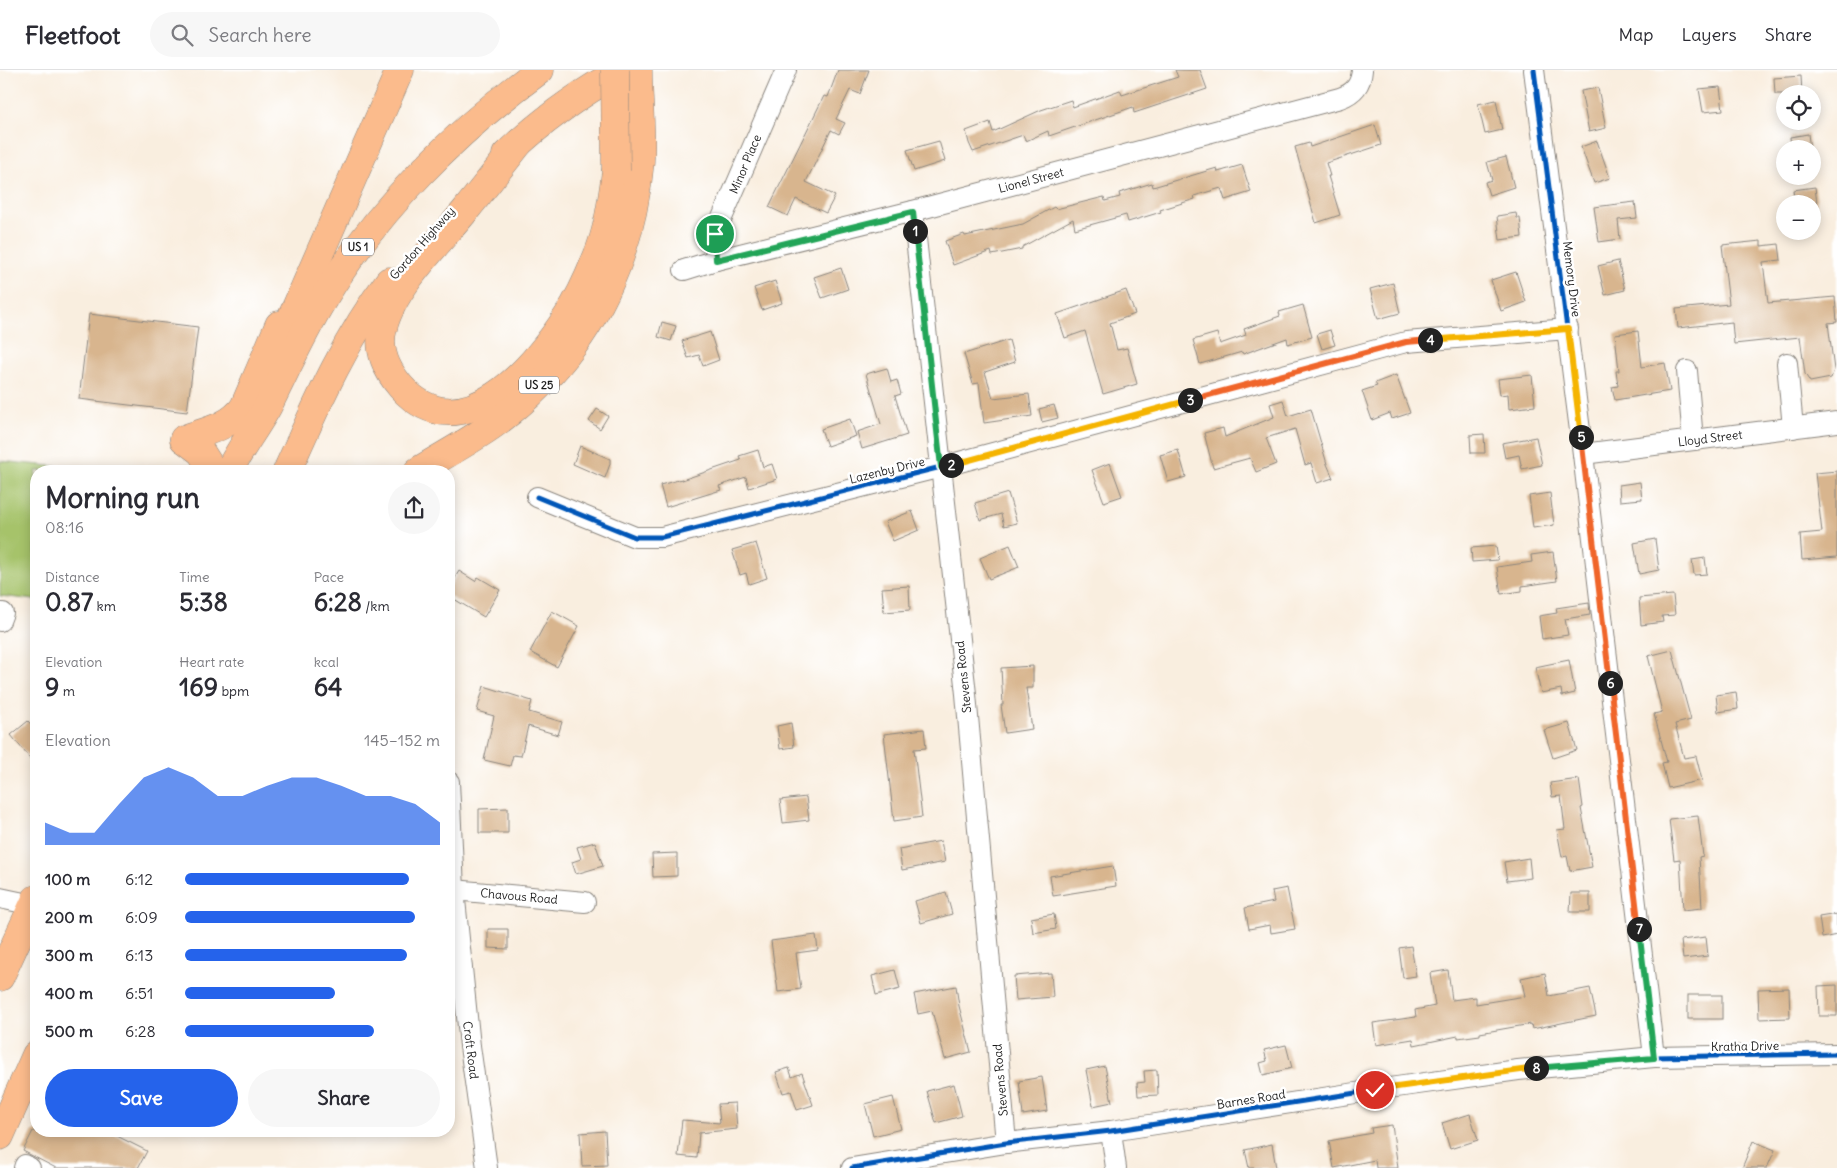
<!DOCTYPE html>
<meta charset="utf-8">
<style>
:root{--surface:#fff;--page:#f7f7f7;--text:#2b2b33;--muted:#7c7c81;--line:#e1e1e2;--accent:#2563eb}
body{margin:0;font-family:Delius,sans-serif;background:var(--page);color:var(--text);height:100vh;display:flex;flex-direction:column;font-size:19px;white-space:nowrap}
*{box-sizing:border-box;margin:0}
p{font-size:16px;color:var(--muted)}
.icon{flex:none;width:28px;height:28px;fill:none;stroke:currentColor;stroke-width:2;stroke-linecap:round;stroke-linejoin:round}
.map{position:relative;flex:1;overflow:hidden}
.side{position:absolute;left:30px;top:395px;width:425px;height:672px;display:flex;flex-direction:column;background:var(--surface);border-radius:20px;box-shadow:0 2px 12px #0003}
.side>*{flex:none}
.buttons{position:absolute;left:1776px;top:15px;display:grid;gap:10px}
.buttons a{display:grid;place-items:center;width:45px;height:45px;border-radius:50%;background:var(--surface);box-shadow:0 2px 12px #0003;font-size:25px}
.pin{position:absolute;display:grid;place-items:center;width:42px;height:42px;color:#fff;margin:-21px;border:2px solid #fff;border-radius:50%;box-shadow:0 1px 5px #0007}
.km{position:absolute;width:25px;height:25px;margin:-12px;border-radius:50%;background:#222;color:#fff;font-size:14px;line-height:25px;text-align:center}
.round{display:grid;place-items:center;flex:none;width:52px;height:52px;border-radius:26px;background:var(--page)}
.head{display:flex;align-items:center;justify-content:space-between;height:85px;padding:0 15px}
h1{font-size:28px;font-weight:700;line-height:38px}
.metrics{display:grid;grid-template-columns:repeat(3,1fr);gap:8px;height:85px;padding:5px 15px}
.metrics div{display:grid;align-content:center}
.metrics b{font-size:25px;font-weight:700}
.metrics small{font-size:14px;font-weight:400}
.metrics p{font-size:14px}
.chart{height:140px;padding:10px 15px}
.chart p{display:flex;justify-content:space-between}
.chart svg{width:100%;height:90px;margin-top:5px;fill:var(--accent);opacity:.7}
.cta{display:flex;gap:10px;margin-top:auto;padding:10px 15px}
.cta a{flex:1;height:58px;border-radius:30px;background:var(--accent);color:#fff;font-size:20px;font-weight:700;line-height:58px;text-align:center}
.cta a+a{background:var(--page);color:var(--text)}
ul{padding:0 15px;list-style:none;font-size:16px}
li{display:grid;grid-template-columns:80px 60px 1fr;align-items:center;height:38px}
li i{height:12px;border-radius:6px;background:var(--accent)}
header{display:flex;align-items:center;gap:30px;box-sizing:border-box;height:70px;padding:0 25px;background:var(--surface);border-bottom:1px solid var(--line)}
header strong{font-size:24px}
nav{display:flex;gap:28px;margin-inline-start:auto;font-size:18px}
.search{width:350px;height:45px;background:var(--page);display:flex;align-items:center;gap:12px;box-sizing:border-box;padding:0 18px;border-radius:28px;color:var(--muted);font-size:19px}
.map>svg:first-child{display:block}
</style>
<header>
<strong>Fleetfoot</strong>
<div class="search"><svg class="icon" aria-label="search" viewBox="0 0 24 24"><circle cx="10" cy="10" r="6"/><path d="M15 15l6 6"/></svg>Search here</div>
<nav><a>Map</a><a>Layers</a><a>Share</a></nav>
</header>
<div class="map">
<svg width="1837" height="1098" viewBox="0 0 1837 1098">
<rect width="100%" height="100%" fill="#fff"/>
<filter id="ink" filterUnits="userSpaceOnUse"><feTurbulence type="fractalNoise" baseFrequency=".02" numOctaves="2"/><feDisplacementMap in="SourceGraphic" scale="10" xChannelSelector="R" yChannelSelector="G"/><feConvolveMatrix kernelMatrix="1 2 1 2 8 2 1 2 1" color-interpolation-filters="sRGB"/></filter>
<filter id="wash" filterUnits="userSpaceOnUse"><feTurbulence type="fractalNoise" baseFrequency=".0096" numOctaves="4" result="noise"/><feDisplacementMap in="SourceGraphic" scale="20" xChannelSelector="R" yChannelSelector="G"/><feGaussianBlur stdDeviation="1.12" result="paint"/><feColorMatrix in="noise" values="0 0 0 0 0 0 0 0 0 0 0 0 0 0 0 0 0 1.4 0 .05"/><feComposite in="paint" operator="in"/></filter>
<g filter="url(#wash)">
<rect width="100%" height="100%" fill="#f9eedf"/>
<!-- green -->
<path fill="#a6c36a" stroke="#617043" d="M0,391L93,400L36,401L35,530L0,526Z"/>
<g id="blocks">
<!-- building -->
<g fill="#d8b58e">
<path d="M838,0H869L860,24L850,20L836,49L845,53L839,64L831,60L806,112L835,126L826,143L796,129L788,146L769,137L824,26L828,27Z"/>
<path d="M1175,0H1200L1207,19L1134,43L1133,37L1049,66L1048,61L1026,71L1023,65L973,82L969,73L966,61L990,52L993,62L1041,40L1071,30L1073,37L1120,20L1122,25L1178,7Z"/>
<path d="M1801,6L1802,24H1775L1774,8Z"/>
<path d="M1720,17L1723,40L1703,42L1699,19Z"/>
<path d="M1598,18L1606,58L1589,62L1581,21Z"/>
<path d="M1496,30L1502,60L1485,64L1478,34Z"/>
<path d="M1375,55L1381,75L1326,93L1330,106H1328L1340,145L1316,153L1295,77L1309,73L1310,77Z"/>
<path d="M1808,64L1810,79H1791L1790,67Z"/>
<path d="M939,71L945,91L914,101L907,80Z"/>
<path d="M1597,71L1610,108L1594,113L1581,77Z"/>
<path d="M1506,87L1514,117L1489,125L1485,112L1492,110L1487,92Z"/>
<path d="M1242,95L1251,122L1225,130L1221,118L1194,126L1195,129L1160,140L1161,142L1128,152L1126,145L1075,159L1073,149L1022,177V179L992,185L991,181L953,195L945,171L964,164L965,166L1023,154L1054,137L1056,139L1104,127L1105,131L1120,127L1119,123L1152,113L1153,117L1217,98L1218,102Z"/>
<path d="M1815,117L1817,134H1795L1793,120Z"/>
<path d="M1635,132L1637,148L1618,150L1620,169L1599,172L1594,137Z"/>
<path d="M1516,143L1517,148H1520L1522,167L1500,170L1497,146Z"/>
<path d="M1761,171V176L1779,174L1781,190L1763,192L1768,233L1835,227L1837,252L1828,253L1834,300L1831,308L1810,312L1805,304L1800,267L1734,274L1732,252L1678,258L1676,239L1729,234L1722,175Z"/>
<path d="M1618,191L1625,220L1605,225L1598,196Z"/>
<path d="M841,198L848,219L822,228L814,207Z"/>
<path d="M1516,202L1526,232L1501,241L1491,210Z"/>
<path d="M775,211L782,233L762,240L754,218Z"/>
<path d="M1393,213L1400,243L1378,249L1370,219Z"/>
<path d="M1126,220L1135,244L1110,253L1117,280L1127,278L1137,314L1103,324L1085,261L1065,268L1057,244Z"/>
<path d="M1303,235L1312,267L1288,274L1287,268L1243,284L1242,282L1200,294L1193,270L1217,263L1220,274L1246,265L1244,259L1280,246L1279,242Z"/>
<path d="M89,244L198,257L187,342L79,329Z"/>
<path d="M662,252L676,256L671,271L658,267Z"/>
<path d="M1330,260L1335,275L1322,279L1317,264Z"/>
<path d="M1638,261L1642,297L1665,293L1670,321L1615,330L1612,317L1618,316L1616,301H1619L1615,264Z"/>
<path d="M710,262L719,290L703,296L699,285L688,288L682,271Z"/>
<path d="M1009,270L1015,292L985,302L993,328L1029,324L1032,346L984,353L979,313L973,314L964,284Z"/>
<path d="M887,298L891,312L897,310L901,324L895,326L907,365L862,379L857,362L881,354L866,304Z"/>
<path d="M1396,305L1410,343L1392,349L1390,343L1372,350L1362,321L1377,316L1375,313Z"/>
<path d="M1532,305L1535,336L1509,339L1508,324L1500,325L1498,309Z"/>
<path d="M1283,330L1288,346L1311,339L1327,394L1333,408L1317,413L1311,393L1305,395L1295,359L1266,368L1276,394L1256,402L1250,388L1213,398L1204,363L1223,358L1225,367L1274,347L1270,334Z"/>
<path d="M1054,335L1058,348L1042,352L1039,339Z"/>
<path d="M597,339L608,346L600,359L589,351Z"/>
<path d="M850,349L856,366L827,376L821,359Z"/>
<path d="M1484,364L1485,383H1471L1470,365Z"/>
<path d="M1536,367L1542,395L1522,399L1519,385L1505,388L1502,373Z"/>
<path d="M580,376L610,389V394L605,408L573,394Z"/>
<path d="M758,380L763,397L772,394L777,409L749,418L746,407L719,416L721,420L666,437L660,415L682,409V410L741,390L739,386Z"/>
<path d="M1178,380L1186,407L1168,412L1160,385Z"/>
<path d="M1110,393L1122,426L1104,432L1092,400Z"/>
<path d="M1837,401V487L1802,490L1800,464L1822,462L1815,403Z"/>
<path d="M1640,412L1642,429L1620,431L1619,415Z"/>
<path d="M1008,423L1017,453L1004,456L1001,444L980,450L975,433Z"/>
<path d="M1550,423L1554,455L1533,458L1529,426Z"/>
<path d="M912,441L919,460L893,471L885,452Z"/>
<path d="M1655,469L1659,500L1639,504L1634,473Z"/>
<path d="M756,473L767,508L749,514L746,503L740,505L732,480Z"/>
<path d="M1010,475L1019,497L989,509L980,488Z"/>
<path d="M1496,476L1498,490L1472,492L1471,478Z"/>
<path d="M1553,482L1557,511L1522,516V521L1501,524L1497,497L1532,492L1531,485Z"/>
<path d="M1705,488L1707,504L1694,505L1692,490Z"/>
<path d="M459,501L475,511L478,507L500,520L484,547L449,526V518Z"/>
<path d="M909,516L910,540L884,542L882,518Z"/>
<path d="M1673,525L1675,545L1662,546L1663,552L1641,555L1639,528Z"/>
<path d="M1589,533L1590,545L1565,549L1568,565L1542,569L1539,546L1557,543L1556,538Z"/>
<path d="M552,541L579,556L557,597L530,582Z"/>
<path d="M1672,580L1691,650L1675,654L1684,688L1696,686L1702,710L1668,718L1662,693L1667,692L1654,644L1662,642L1648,586Z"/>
<path d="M1569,590L1575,623L1562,626L1561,619L1541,623L1535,597Z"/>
<path d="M1033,596V618H1026L1032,659L1005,663L1001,635H1003L1001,598Z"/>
<path d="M484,616L532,631L529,642L562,652L558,665L528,656L521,686L513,685L510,696L484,690L494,646L477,641Z"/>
<path d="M1736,622L1738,639L1718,642L1716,625Z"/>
<path d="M28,651L36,660V696L11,665Z"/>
<path d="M791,653L794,677L780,679L777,656Z"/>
<path d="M1569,653L1577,680L1553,688L1544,660Z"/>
<path d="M924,659L926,678L914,679L922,747L894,751L884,664Z"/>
<path d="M1579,709L1583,737L1581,738L1592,797L1570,801L1567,786L1562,787L1557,760L1565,759L1561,726L1552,727L1550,713Z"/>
<path d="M806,727L809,750L783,753L780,730Z"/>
<path d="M508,738V763H479V739Z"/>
<path d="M1698,746L1703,786L1699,787L1702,838L1683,840L1680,789L1674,790L1669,749Z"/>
<path d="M941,771L945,792L902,800L899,779Z"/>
<path d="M595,772L603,796L576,804L572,792L581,789L577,777Z"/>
<path d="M677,783V806L653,807L652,784Z"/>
<path d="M1529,788L1531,808L1507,811L1504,792Z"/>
<path d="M1113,796L1116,816L1053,826L1050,806Z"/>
<path d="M1287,818L1295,859L1271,863L1270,855L1249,859L1245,838L1274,832L1272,821Z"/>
<path d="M946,822L952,844L921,853L915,831Z"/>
<path d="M1571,823H1590V842H1570Z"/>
<path d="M1054,844L1056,859L1033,863L1031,848Z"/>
<path d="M1837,844V865L1822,868L1819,847Z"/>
<path d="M488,859H508V879L488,878Z"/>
<path d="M816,865L818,880L796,883L801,919L778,922L771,871Z"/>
<path d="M1706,867L1708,886L1683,889L1681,870Z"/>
<path d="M1411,876L1416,906L1403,908L1399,878Z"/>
<path d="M895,900L900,919L876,925L872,906Z"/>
<path d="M1448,900L1452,930L1476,927V934L1525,926L1521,908L1545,903L1549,926L1590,918L1596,946L1532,959L1531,954L1480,963V965L1458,968V966L1414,975L1413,969L1376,975L1373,953L1416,947L1415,940L1435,936L1430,903Z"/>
<path d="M1051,903L1053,927L1016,930L1014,906Z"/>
<path d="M1837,915V946H1819L1818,916Z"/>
<path d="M956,916L959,936L971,982L945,989L932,941L918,944L914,924Z"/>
<path d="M1789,918L1790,948L1759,949L1758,919Z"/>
<rect x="1688" y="925" width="34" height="24"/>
<path d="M1286,975L1292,998L1263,1005L1260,993L1267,991L1264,980Z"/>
<path d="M1105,996L1112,1032L1093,1036L1086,1000Z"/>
<path d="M789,998L792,1007L802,1003L813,1035L797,1040L791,1021L783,1023L776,1002Z"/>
<path d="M1157,1000L1158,1025L1138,1026L1137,1013L1145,1012L1144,1001Z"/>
<path d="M1042,1007L1047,1041L1023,1045L1019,1011Z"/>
<path d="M954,1014L962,1046L936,1053L927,1021Z"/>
<path d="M893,1027L901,1059L873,1066L865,1034Z"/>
<path d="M735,1033L737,1059L699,1063L697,1088L678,1086L682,1050L720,1053L718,1034Z"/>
<path d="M1470,1044L1478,1070L1450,1079L1442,1053Z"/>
<path d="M1392,1055L1398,1098H1376L1375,1090L1334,1098L1329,1071L1372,1063L1371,1058Z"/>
<path d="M33,1061H107L147,1081L138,1098H56L23,1081Z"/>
<path d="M605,1061L607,1095L582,1096L580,1063Z"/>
<path d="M1753,1071L1775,1080L1767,1098H1742Z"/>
<path d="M1272,1074L1276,1098H1249L1245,1080Z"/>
</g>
</g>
</g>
<g filter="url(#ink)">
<use href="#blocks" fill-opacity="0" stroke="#8a857e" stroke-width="1"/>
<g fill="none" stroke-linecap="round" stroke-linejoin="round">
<!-- minor casing -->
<g stroke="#8a857e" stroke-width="22">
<g id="minor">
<path d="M1534,0L1583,384L1654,987"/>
<path d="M913,141L966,624L1006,1073"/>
<path d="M716,190L715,164L786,0"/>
<path d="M684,200L716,190L913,141L1340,28C1354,23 1361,15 1362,0"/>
<path d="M1787,293L1793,358"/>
<path d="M1687,301L1693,370"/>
<path d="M1583,384L1837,352"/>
<path d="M537,427L635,467H662L941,397L1406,272L1568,259"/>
<path d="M0,543H3L0,551"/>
<path d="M449,712L454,820L470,976L487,1098"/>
<path d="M454,820L585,832"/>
<path d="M0,828L33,835"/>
<path d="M1111,1061L1116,1098"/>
<path d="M24,1098L25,1095L30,1098"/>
<path d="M852,1098L1006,1073L1111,1061L1375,1020L1518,1000L1654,987L1837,984"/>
</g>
</g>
<!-- highway casing -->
<g stroke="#8a857e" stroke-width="29">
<g id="highway">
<path d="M519,73C501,96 483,119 465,141C438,174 393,217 383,258C377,280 387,301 401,317C462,384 534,297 567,247C579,229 588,209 596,189C608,162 612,131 616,101"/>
<path d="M506,85C541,51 581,23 622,0"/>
<path d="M279,276L400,0"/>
<path d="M184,369C206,361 230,357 244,337L279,255"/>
<path d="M184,369L201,382L213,401"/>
<path d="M229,401C240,378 256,358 268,336C286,300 303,262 324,228C377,139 456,61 540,0"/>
<path d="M287,401C316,336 345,269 389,211"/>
<path d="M418,401C449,382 482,365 510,342C589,277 631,193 640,91C642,61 638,30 638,0"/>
<path d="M0,907L36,829"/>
<path d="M0,1066L36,985"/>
</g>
</g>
<!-- minor -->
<use href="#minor" stroke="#fff" stroke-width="20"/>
<!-- highway -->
<use href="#highway" stroke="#fbbb8c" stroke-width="28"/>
<!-- highway-bridge casing -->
<g stroke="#8a857e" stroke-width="29" stroke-linecap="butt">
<path id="highway-bridge" d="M615,0L616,101"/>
</g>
<!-- highway-bridge -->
<use href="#highway-bridge" stroke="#fbbb8c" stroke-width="28"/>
<!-- cycleway casing -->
<g stroke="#fff" stroke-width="8">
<g id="cycleway">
<path d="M1534,0L1583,384L1654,987"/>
<path d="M537,427L635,467H662L941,397L1406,272L1568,259"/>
<path d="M852,1098L1006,1073L1111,1061L1375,1020L1518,1000L1654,987L1837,984"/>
</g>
</g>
<!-- cycleway -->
<use href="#cycleway" stroke="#0057b8" stroke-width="5"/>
</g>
</g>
<g fill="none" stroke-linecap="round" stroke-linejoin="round" filter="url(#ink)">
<!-- split-1 casing -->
<g stroke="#fff" stroke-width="10">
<path id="split-1" d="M715,164L716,190L913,142L915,161"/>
</g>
<!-- split-2 casing -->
<g stroke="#fff" stroke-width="10">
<path id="split-2" d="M915,161L941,397L951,395"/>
</g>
<!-- split-3 casing -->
<g stroke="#fff" stroke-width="10">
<path id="split-3" d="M951,395L1190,330"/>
</g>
<!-- split-4 casing -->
<g stroke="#fff" stroke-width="10">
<path id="split-4" d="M1190,330L1406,272L1430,270"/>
</g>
<!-- split-5 casing -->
<g stroke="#fff" stroke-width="10">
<path id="split-5" d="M1430,270L1568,259L1581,367"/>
</g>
<!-- split-6 casing -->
<g stroke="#fff" stroke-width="10">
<path id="split-6" d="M1581,367L1610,613"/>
</g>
<!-- split-7 casing -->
<g stroke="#fff" stroke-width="10">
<path id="split-7" d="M1610,613L1639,859"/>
</g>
<!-- split-8 casing -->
<g stroke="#fff" stroke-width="10">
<path id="split-8" d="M1536,998L1654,988L1639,859"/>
</g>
<!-- split-9 casing -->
<g stroke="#fff" stroke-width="10">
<path id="split-9" d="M1375,1020L1536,998"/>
</g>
<!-- split-1 -->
<use href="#split-1" stroke="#22a559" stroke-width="6"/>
<!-- split-2 -->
<use href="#split-2" stroke="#22a559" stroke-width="6"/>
<!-- split-3 -->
<use href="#split-3" stroke="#f5b400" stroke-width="6"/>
<!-- split-4 -->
<use href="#split-4" stroke="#f0652b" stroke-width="6"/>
<!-- split-5 -->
<use href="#split-5" stroke="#f5b400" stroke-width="6"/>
<!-- split-6 -->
<use href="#split-6" stroke="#f0652b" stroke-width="6"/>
<!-- split-7 -->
<use href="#split-7" stroke="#f0652b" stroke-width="6"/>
<!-- split-8 -->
<use href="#split-8" stroke="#22a559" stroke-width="6"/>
<!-- split-9 -->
<use href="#split-9" stroke="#f5b400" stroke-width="6"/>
</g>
<g text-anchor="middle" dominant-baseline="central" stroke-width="5" stroke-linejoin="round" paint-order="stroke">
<!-- shield labels -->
<g fill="#fff" stroke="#606060" stroke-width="1">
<rect x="342" y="168.5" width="32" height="17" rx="4"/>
<rect x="519" y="306.5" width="40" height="17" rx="4"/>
</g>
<g font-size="11" font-weight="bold" fill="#1c1c1c">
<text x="358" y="177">US 1</text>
<text x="539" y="315">US 25</text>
</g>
<!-- street labels -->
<g font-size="12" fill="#1c1c1c" stroke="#fff">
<text transform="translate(745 94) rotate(-67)">Minor Place</text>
<text transform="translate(1031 110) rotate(-15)">Lionel Street</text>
<text transform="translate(422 173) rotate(-49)">Gordon Highway</text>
<text transform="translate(1572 209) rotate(83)">Memory Drive</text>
<text transform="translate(1710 368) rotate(-7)">Lloyd Street</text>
<text transform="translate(887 400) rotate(-14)">Lazenby Drive</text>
<text transform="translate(963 607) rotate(-96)">Stevens Road</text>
<text transform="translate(519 826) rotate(5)">Chavous Road</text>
<text transform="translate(1745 976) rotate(-1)">Kratha Drive</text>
<text transform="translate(471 980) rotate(83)">Croft Road</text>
<text transform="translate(1000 1010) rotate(-95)">Stevens Road</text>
<text transform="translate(1251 1029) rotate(-9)">Barnes Road</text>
</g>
</g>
</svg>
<div class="buttons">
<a><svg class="icon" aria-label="locate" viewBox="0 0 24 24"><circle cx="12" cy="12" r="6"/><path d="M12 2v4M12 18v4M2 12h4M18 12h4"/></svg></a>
<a>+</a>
<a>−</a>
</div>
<div class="pin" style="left:715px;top:164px;background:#1e9e55"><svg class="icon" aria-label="arrive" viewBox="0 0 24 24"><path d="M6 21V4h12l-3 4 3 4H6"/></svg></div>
<div class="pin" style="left:1375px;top:1020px;background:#d93025"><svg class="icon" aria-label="check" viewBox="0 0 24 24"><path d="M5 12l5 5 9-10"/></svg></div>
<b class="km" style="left:915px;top:161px">1</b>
<b class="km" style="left:951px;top:395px">2</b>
<b class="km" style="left:1190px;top:330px">3</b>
<b class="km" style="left:1430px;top:270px">4</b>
<b class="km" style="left:1581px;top:367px">5</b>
<b class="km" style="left:1610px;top:613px">6</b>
<b class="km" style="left:1639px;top:859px">7</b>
<b class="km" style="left:1536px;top:998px">8</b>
<section class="side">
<div class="head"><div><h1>Morning run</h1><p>08:16</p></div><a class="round"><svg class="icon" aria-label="share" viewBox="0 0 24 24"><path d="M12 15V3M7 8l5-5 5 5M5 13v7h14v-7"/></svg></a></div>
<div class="metrics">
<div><p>Distance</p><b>0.87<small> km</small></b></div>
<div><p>Time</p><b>5:38</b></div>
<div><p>Pace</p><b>6:28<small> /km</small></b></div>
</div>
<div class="metrics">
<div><p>Elevation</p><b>9<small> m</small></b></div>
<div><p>Heart rate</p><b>169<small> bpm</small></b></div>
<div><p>kcal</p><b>64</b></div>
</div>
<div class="chart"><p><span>Elevation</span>145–152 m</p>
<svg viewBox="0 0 160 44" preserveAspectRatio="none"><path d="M0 44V33L10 38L20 38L30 24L40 11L50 6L60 11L70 20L80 20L90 15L100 11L110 11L120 15L130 20L140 20L150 24L160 33V44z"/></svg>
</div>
<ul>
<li><b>100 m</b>6:12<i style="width:88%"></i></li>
<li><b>200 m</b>6:09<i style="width:90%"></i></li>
<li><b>300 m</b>6:13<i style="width:87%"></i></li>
<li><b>400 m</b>6:51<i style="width:59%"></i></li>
<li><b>500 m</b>6:28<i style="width:74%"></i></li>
</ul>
<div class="cta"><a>Save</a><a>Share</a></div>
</section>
</div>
